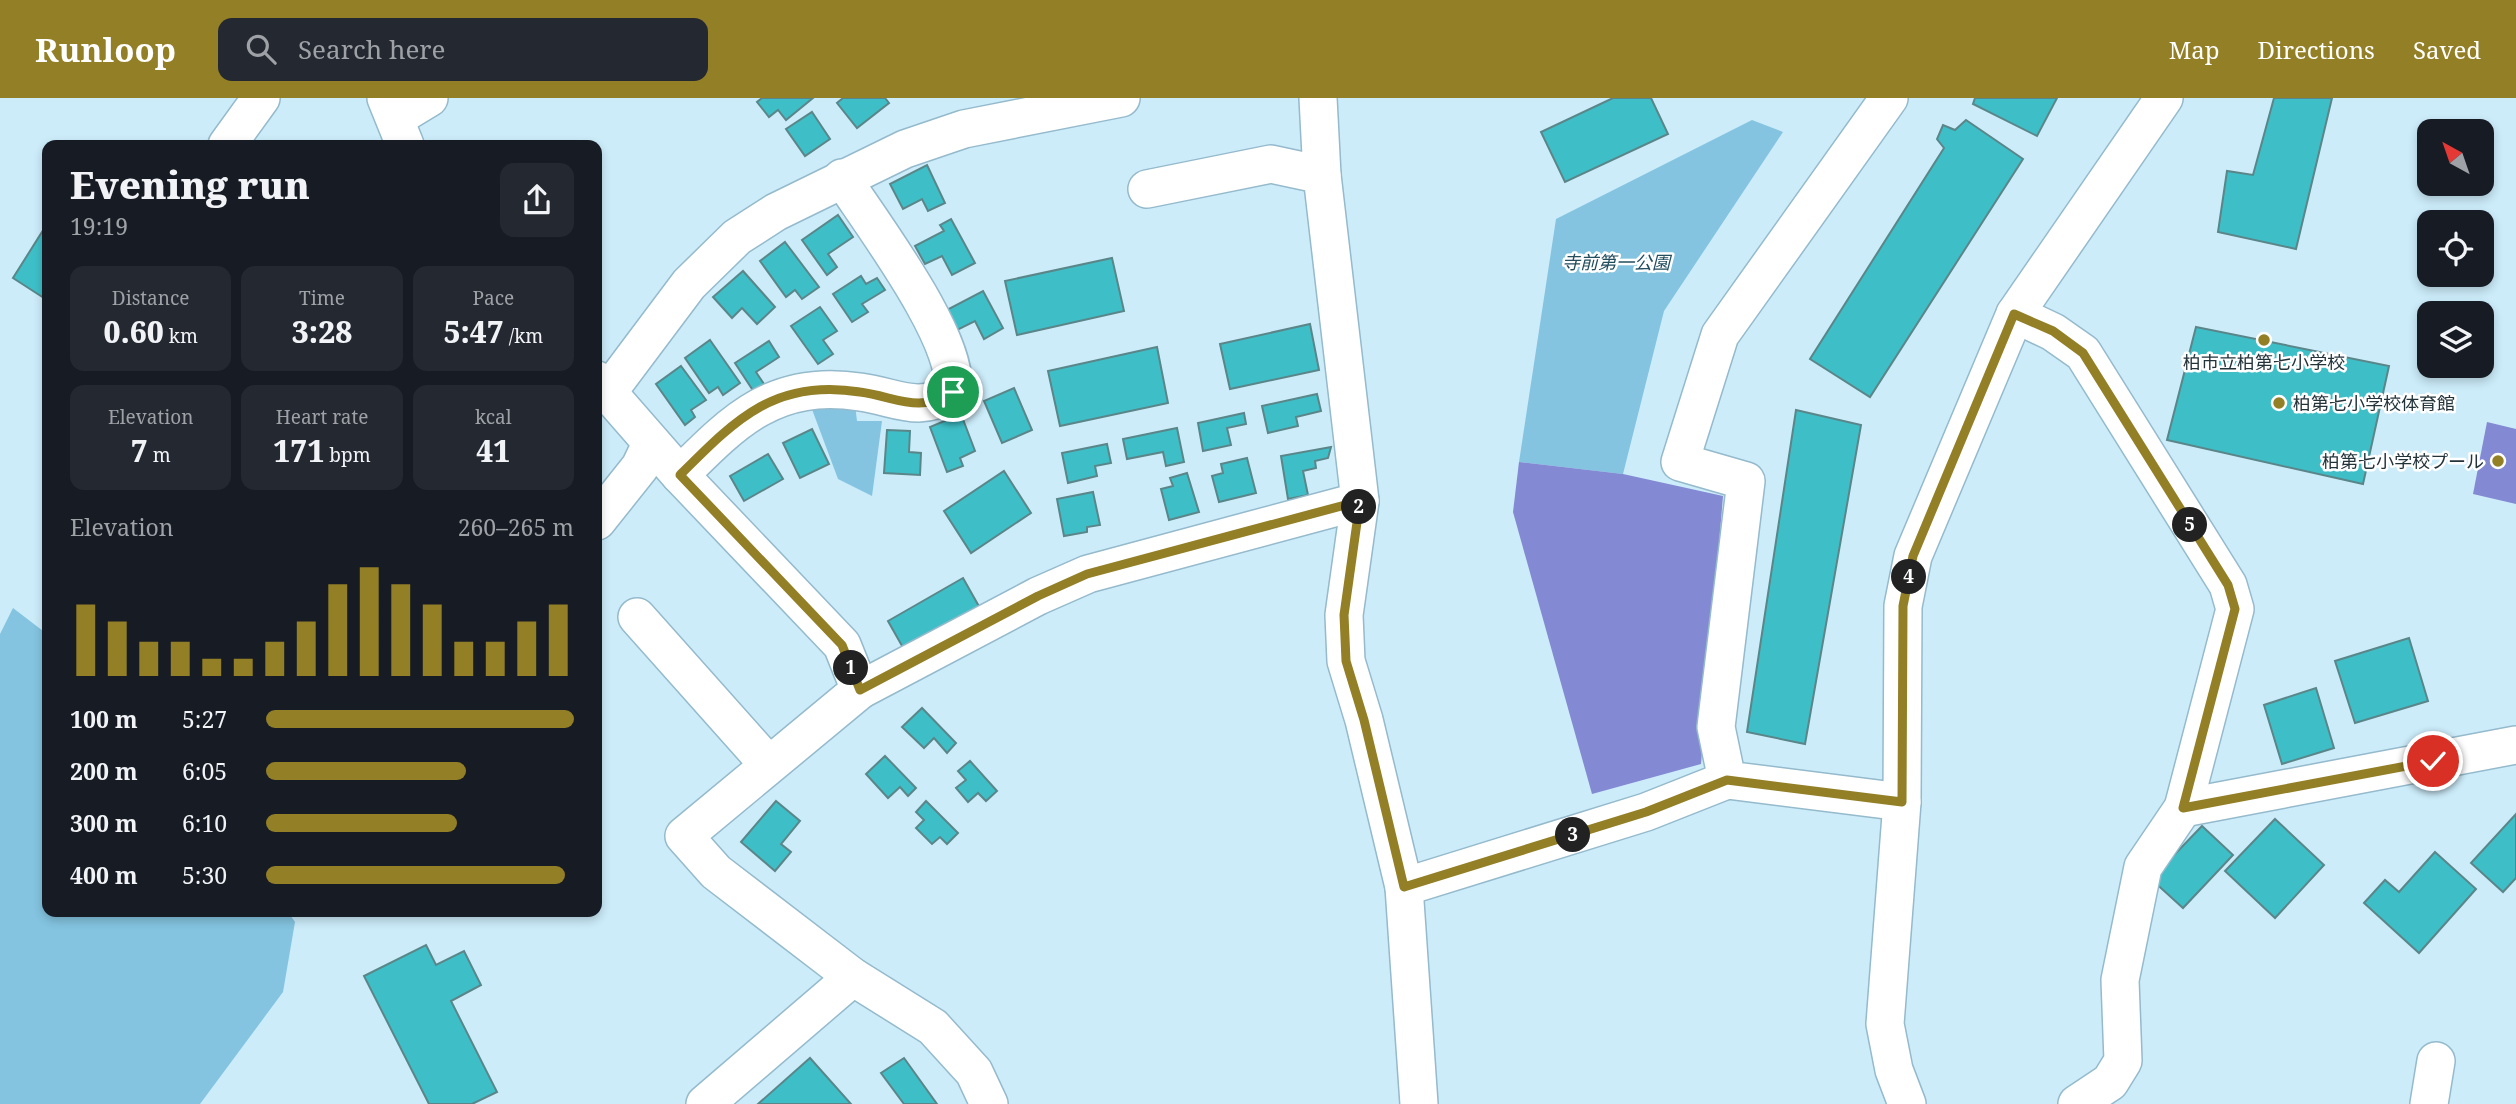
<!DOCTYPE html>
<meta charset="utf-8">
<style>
:root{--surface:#171b24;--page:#242831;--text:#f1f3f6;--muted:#9ea1a6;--accent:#937f26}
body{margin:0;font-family:"Noto Serif","Noto Sans JP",serif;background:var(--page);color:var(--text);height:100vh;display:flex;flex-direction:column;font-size:26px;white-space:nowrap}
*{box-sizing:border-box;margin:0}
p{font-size:23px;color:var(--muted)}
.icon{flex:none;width:38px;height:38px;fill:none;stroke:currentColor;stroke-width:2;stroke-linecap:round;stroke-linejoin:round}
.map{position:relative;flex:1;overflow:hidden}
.panel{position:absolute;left:42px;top:42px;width:560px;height:777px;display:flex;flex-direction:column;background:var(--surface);border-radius:14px;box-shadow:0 4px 10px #0003}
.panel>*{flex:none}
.needle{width:46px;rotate:320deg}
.fabs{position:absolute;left:2417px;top:21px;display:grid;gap:14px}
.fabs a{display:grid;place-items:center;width:77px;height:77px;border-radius:14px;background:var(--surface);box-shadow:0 4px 10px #0003;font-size:35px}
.pin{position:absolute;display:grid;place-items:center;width:60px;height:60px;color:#fff;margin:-30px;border:4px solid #fff;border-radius:50%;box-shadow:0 2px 7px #0007}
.km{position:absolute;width:35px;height:35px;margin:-18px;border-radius:50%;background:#222;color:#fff;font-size:19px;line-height:35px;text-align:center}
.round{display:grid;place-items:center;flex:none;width:74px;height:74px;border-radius:14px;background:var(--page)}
.head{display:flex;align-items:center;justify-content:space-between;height:119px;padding:0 28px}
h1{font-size:38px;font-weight:800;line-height:52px}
.figures{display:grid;grid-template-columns:repeat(3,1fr);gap:10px;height:119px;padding:7px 28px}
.figures div{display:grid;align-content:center;border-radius:14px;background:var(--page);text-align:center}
.figures b{font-size:30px;font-weight:800}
.figures small{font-size:19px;font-weight:400}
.figures p{font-size:19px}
.chart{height:196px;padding:14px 28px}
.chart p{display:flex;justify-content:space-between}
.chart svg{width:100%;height:126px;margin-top:7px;stroke:var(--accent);stroke-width:6}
ul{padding:0 28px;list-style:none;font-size:23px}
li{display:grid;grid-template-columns:112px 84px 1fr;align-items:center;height:52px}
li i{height:18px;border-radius:9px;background:var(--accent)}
header{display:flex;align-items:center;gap:42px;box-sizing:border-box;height:98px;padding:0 35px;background:var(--accent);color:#fff}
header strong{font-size:33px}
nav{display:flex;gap:38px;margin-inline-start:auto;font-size:24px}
.search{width:490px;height:63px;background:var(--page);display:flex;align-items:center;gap:18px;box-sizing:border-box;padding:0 24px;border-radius:14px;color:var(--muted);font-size:26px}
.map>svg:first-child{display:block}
</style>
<header>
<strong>Runloop</strong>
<div class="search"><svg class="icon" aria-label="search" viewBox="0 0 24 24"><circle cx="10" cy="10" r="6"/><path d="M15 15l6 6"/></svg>Search here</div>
<nav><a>Map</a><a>Directions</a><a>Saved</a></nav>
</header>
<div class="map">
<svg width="2516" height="1006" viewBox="0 0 2516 1006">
<rect width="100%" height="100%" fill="#ccecfa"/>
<!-- green -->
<g fill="#84c4e0">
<path d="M1752,22L1783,34L1664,213L1623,376L1519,364L1556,121Z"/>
<path d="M810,306L855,307L857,323H882L872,398L838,381Z"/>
<path d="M13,510L47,536V814H288L295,824L283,894L200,1006H0V536Z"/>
</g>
<!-- water -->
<g fill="#8489d3">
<path d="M2487,324L2516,331V406L2473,396Z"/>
<path d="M1519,364L1623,376L1723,398L1701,666L1592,696L1513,414Z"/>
</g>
<!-- building -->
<g fill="#3ebfc8" stroke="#5a8689" stroke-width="2">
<path d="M762,0H813L786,22L778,12L769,19L757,4Z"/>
<path d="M843,0H885L889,5L857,30L837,5Z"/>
<path d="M1613,0H1651L1668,36L1565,84L1541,34Z"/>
<path d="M1975,0H2057L2037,38L1973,6Z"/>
<path d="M2274,0H2332L2296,151L2218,134L2227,73L2253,77Z"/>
<path d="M812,14L830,41L805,58L786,31Z"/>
<path d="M1966,22L2023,61L1870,299L1810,261L1944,50L1937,41L1943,27L1955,32Z"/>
<path d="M927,67L945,105L928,113L922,101L903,111L890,86Z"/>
<path d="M838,117L853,139L828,156L837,169L827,177L802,142Z"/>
<path d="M951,121L975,165L952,177L942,158L925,166L915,148L944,133L940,127Z"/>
<path d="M47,126V202L13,180Z"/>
<path d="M785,144L819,189L802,201L795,192L786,199L760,163Z"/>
<path d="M1112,160L1124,213L1017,237L1005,183Z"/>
<path d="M743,173L775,209L757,226L742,210L732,220L713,199Z"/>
<path d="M861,178L866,186L877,180L885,192L862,206L868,214L852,224L833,196Z"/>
<path d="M983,193L1003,230L984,241L975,223L955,233L945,213Z"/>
<path d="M820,209L837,233L823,242L833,256L818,266L791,228Z"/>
<path d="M1310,226L1319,272L1230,291L1220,246Z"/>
<path d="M2196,229L2389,268L2363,386L2167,342Z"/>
<path d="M710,242L740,285L723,297L718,289L709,295L685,260Z"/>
<path d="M769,243L779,259L756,274L764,286L754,294L735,265Z"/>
<path d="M1157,249L1168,305L1060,328L1048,273Z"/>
<path d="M681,268L706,302L691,312L695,319L685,327L656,286Z"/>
<path d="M1014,290L1032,332L1002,345L984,303Z"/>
<path d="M1317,296L1321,313L1296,319L1298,328L1268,335L1262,308Z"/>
<path d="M1796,312L1861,327L1805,646L1747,634Z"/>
<path d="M1244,315L1246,326L1227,330L1231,347L1203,353L1198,325Z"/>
<path d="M961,316L975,353L960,360L963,368L947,374L930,329Z"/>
<path d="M1177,330L1184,364L1166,368L1163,354L1127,361L1123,341Z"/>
<path d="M812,331L829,366L800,380L783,345Z"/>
<path d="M887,332L910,333L909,354L921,355L920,377L884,375Z"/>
<path d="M1107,346L1111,365L1095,368L1097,378L1068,385L1062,355Z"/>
<path d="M1331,349L1328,360L1315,363L1316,370L1303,373L1308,397L1288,401L1281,358Z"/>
<path d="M768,356L783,381L744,403L730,378Z"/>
<path d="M1247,360L1256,395L1219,404L1212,378L1223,375L1221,366Z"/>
<path d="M1004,373L1031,415L971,455L944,413Z"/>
<path d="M1187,375L1199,414L1169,422L1161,391L1173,388L1170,380Z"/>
<path d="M1093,394L1100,427L1087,429V434L1064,438L1057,401Z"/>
<path d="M963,480L981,512L906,555L888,523Z"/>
<path d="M2409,540L2428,603L2355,625L2335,563Z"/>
<path d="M2316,590L2334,650L2282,666L2264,607Z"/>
<path d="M922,610L956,645L947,655L934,640L924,650L902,629Z"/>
<path d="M885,658L916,690L908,698L900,689L888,700L866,676Z"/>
<path d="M970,663L997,693L986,703L978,695L968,704L956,690L966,682L958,673Z"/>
<path d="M776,703L800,723L781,746L791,754L775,773L741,744Z"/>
<path d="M926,703L958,735L947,746L940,739L932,746L916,730L924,722L916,714Z"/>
<path d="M2516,716V780L2503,794L2471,765Z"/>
<path d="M2275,721L2324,767L2275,820L2225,773Z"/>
<path d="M2202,728L2233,757L2183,810L2151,781Z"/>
<path d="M2435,754L2476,791L2419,855L2364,805L2385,782L2399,794Z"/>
<path d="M426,847L436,867L464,853L481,887L451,903L497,994L472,1006H429L364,878Z"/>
<path d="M810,960L851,1006H758Z"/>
<path d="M904,960L937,1006H904L881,975Z"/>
</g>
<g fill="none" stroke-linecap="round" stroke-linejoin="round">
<!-- minor casing -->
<g stroke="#94bacc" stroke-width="40">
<g id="minor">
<path d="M386,0L405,47"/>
<path d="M1318,0L1322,77L1360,403L1344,517L1346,563L1364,622L1404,789L1419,1006"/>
<path d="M1889,0L1720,237L1680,364L1746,383L1716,629L1727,682L1902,704"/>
<path d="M396,20L429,0"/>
<path d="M227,47L261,0"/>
<path d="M1147,91L1271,66L1322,77"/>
<path d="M2015,216L2053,234L2083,255L2228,487L2235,511L2183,710L2143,769L2120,882L2123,963L2110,984L2077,1006"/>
<path d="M597,282L680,377L842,547L860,592L684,738L716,774L853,879L933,929L974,974L989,1006"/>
<path d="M608,294L689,186L737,139L776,114L905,51L964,31L1121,0"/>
<path d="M680,377C735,322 775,281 860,294C897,299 918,316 952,294C964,247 870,123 842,80"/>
<path d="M597,423L640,369L651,346"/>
<path d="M637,519L768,666"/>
<path d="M860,592L1038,498L1088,476L1360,403"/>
<path d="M2183,710L2516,647"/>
<path d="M1404,789L1646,714L1727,682"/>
<path d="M705,1006L853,879"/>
<path d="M1907,1006L1894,972L1885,926L1902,704L1903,508L1913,458L2015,216L2164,0"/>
<path d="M2429,1006L2436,963"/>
</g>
</g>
<!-- minor -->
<use href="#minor" stroke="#fff" stroke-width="37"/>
</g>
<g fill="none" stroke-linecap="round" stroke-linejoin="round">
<!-- route casing -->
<g stroke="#fff" stroke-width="14">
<path id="route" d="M953,294C918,316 897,299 860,294C775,280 735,322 680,377L842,547L860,592L1038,498L1087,476L1360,403L1344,517L1346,563L1364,622L1404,789L1646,714L1727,682L1902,704L1903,508L1913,458L2014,216L2053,233L2083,255L2228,487L2235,511L2183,710L2433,663"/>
</g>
<!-- route -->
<use href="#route" stroke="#937f26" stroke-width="9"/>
</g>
<!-- markers -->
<g fill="#937f26" stroke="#fff" stroke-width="2.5">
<circle cx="2264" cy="242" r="7"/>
<circle cx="2279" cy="305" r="7"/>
<circle cx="2498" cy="363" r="7"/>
</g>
<g text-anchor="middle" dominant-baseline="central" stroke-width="5" stroke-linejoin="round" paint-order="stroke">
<!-- park labels -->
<g font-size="18" font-style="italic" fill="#234e60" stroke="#fff">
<text x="1616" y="164">寺前第一公園</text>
</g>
<!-- poi labels -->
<g font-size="18" fill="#23333a" stroke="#fff">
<text x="2264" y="264">柏市立柏第七小学校</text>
<text x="2293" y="305" text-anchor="start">柏第七小学校体育館</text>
<text x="2484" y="363" text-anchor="end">柏第七小学校プール</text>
</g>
</g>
</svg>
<div class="fabs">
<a><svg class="needle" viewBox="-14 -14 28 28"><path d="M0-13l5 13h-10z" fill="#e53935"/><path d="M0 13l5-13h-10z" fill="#9ea1a6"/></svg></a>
<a><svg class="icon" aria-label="locate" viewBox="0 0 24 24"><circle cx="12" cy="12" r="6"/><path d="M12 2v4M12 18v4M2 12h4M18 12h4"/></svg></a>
<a><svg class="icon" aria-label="layers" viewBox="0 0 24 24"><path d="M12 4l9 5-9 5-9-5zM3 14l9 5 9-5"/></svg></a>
</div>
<div class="pin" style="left:953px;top:294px;background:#1e9e55"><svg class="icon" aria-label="arrive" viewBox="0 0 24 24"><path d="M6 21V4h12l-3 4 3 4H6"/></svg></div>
<div class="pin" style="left:2433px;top:663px;background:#d93025"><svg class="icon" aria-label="check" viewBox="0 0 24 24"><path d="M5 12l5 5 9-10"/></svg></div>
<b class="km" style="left:851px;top:570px">1</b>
<b class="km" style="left:1359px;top:409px">2</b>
<b class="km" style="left:1573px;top:737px">3</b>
<b class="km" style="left:1909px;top:479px">4</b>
<b class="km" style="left:2190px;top:427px">5</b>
<section class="panel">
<div class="head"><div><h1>Evening run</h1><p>19:19</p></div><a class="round"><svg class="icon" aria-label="share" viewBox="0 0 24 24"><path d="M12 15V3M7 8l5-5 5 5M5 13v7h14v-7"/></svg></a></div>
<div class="figures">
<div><p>Distance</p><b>0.60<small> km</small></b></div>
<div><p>Time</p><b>3:28</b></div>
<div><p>Pace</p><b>5:47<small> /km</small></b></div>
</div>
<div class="figures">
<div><p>Elevation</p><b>7<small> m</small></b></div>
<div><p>Heart rate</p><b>171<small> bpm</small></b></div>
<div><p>kcal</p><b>41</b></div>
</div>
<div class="chart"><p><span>Elevation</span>260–265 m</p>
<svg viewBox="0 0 160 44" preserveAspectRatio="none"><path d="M5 44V19M15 44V25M25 44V32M35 44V32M45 44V38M55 44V38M65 44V32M75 44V25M85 44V12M95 44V6M105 44V12M115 44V19M125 44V32M135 44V32M145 44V25M155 44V19"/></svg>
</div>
<ul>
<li><b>100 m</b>5:27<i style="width:100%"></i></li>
<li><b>200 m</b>6:05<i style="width:65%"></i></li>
<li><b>300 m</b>6:10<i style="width:62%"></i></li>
<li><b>400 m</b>5:30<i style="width:97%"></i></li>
</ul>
</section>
</div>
